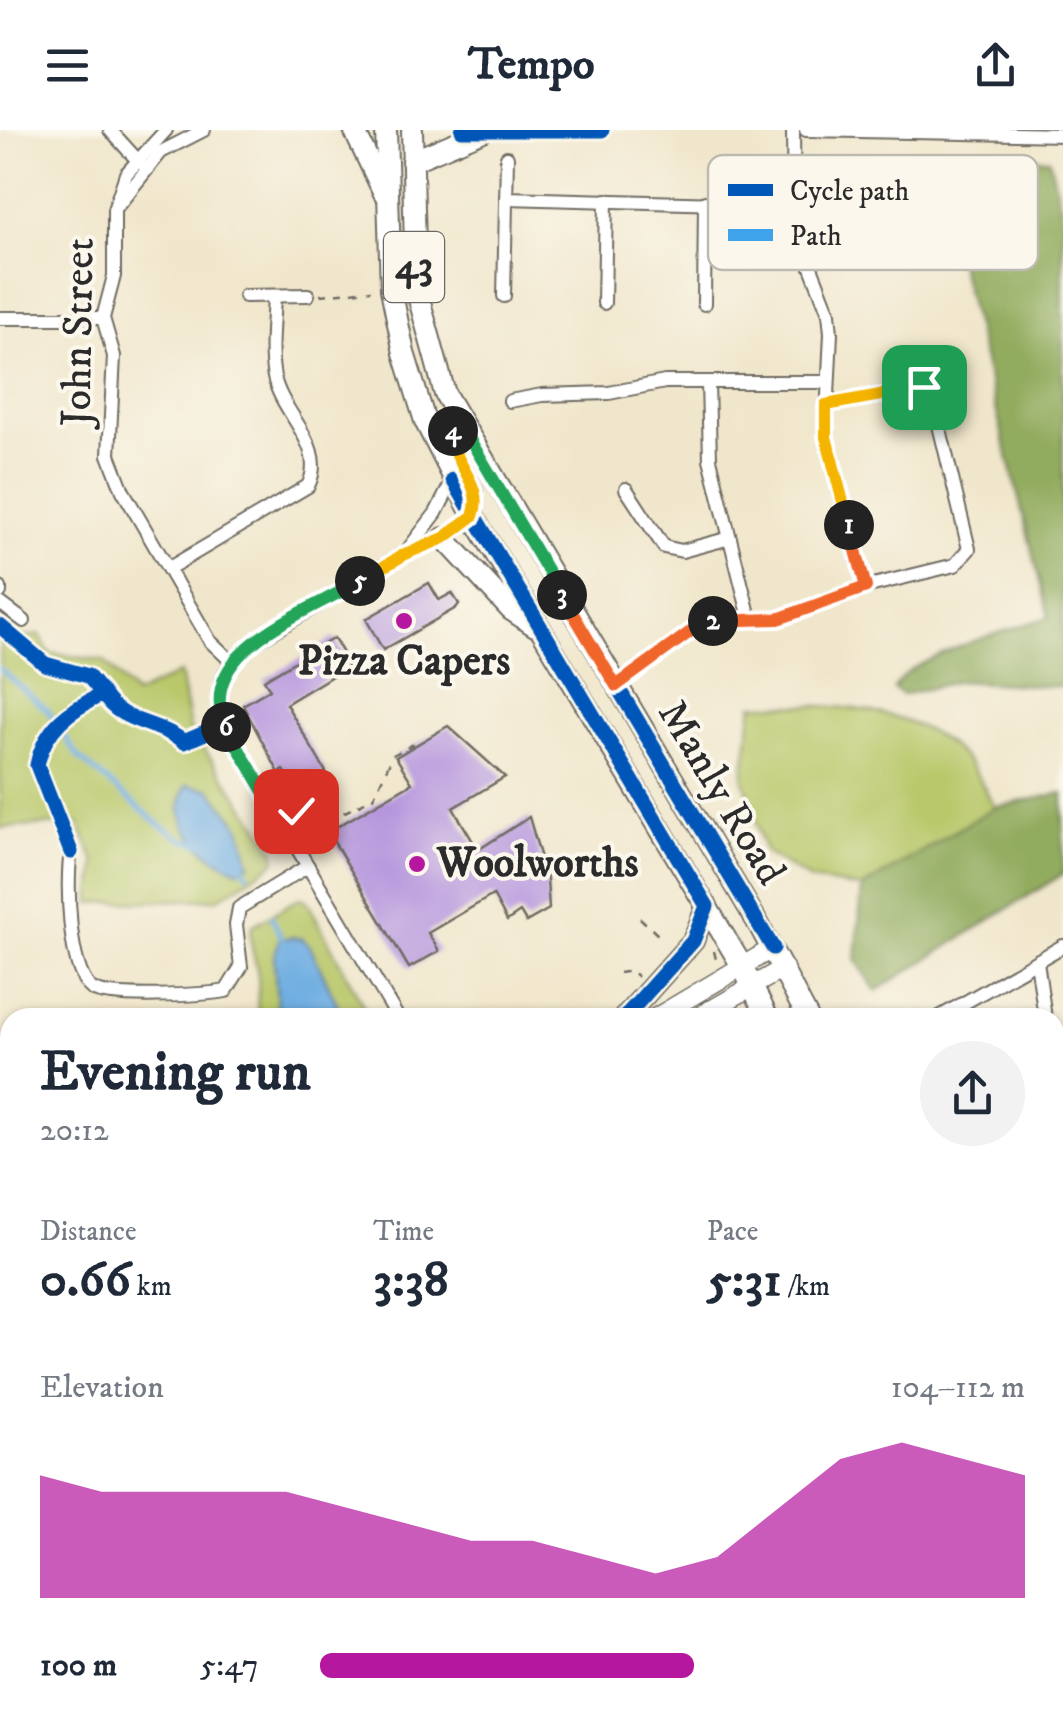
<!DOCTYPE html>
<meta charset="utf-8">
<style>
:root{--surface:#fff;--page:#f2f2f3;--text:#1f2937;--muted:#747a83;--accent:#b5179e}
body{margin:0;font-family:"IM FELL DW Pica",serif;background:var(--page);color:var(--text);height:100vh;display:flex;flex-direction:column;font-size:38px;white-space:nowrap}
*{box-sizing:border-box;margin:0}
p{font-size:32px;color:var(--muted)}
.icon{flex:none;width:55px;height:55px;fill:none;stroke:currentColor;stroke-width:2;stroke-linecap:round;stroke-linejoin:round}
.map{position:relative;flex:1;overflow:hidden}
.sheet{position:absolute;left:0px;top:878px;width:1065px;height:718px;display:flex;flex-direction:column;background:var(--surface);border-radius:30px 30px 0 0;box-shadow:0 2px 8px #0004}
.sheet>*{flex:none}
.pin{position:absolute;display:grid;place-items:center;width:85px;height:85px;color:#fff;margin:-42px;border-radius:20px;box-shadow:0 5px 15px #0006}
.km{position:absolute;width:50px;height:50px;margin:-25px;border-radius:50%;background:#222;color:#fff;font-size:28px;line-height:50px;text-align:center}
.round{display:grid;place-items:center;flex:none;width:105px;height:105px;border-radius:52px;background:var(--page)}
.head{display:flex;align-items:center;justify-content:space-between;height:170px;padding:0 40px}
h1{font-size:55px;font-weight:700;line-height:75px}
.stats{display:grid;grid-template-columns:repeat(3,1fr);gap:15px;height:170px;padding:10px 40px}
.stats div{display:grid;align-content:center}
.stats b{font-size:50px;font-weight:700}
.stats small{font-size:28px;font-weight:400}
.stats p{font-size:28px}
.chart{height:280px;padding:20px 40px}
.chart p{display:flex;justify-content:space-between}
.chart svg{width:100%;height:180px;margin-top:10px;fill:var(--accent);opacity:.7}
ul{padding:0 40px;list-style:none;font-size:32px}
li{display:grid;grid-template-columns:160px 120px 1fr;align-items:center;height:75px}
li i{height:25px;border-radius:12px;background:var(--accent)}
header{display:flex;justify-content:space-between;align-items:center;height:130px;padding:0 40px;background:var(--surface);font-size:45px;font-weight:700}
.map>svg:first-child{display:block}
</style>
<header><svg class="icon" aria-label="menu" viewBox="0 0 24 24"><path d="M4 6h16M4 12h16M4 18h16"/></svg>Tempo<svg class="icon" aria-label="share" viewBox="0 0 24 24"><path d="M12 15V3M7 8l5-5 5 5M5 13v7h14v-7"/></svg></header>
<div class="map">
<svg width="1063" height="1594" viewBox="0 0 1063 1594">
<rect width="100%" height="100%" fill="#fbf7ec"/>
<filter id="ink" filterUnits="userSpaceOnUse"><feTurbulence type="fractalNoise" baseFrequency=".01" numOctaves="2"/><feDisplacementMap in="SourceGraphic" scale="20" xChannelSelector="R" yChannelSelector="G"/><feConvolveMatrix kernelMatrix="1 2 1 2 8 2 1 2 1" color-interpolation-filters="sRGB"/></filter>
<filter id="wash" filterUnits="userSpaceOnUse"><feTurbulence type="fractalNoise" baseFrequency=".0048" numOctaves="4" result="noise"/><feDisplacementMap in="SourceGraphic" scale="40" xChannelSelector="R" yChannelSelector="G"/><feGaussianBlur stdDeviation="2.25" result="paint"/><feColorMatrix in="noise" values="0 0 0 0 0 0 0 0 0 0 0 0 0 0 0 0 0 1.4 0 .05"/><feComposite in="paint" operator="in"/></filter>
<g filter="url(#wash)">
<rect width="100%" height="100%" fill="#f0e6cb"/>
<!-- green -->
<g fill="#b9c86a" stroke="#727a4a" stroke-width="2.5">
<path d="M40,505L49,523L104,531L135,565L180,543L190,599L274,718L276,730L271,735L217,769L91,773L96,734L78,693L0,698V510Z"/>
<path d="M753,575C822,575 907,572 961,625C975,638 985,660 995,677L862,758L811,750L765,722L743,647Z"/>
<path d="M300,768L307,771L369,887H259C255,871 260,861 258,846C256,827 248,815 252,796Z"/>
</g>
<!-- forest -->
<g fill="#92ac5e" stroke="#5e6c44" stroke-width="2.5">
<path d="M931,23L1049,29L1063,86V557L958,551L903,565L894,559C904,528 1017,497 1049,487Z"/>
<path d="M1063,663V744L876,861L856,830L862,758L995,677Z"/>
<path d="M309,1585H540V1594H307Z"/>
</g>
<!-- water -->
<g fill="#6faee2" stroke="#4d6c86" stroke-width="2.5">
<path d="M187,655L210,659L241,698L250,734L239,740C207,729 165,693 187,655Z"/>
<path d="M291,807L303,809L311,818L343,887H278L274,827L279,810Z"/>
<path d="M238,1585H301L294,1594H243Z"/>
</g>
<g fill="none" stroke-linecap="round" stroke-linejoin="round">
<!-- stream -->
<g stroke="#6faee2" stroke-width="5">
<path d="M0,539L48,581L79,628L159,694L183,710L202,714"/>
<path d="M240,732L248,744"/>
<path d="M272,787L283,812"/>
</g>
</g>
<g id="blocks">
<!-- building -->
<g fill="#b494dd">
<path d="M429,453L439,470L452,463L459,474L456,478L383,520L366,489Z"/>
<path d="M334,508L350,535L286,574L326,642L296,660L284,640L279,643L243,575L270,559L264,550Z"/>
<path d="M448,596L505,647L453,678L478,720L529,687L547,749L549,779L526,792L520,782L507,791L493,765L428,803L439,821L409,838L328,702L412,653L396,627Z"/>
</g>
</g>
</g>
<g filter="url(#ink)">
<use href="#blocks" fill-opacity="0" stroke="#706c63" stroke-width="2.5"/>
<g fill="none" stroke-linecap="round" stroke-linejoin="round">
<!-- lane casing -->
<g stroke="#706c63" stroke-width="10">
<g id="lane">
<path d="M281,690L313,671"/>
<path d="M0,1426H10"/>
<path d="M0,1538L10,1539"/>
</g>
</g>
<!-- street casing -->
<g stroke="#706c63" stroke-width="16">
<g id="street">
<path d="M110,0L140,33"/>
<path d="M166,0L126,44L114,80V146L103,188L114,226L109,325L123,361L210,511L231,531"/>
<path d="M793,0L794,94L829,183L831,203L826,307L865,457"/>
<path d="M806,0L1063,5"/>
<path d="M480,1L602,0"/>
<path d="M878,35L886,117"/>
<path d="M506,68L791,76"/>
<path d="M119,74L161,22L204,0"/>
<path d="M810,132C864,109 899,125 954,128"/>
<path d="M245,166L308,165"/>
<path d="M504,166L507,27"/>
<path d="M604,173L606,70"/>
<path d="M704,174L705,72"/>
<path d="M0,188H103"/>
<path d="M708,253L710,329L750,488"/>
<path d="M510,271L542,265L609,263L665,252H826"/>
<path d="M626,359L664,417L682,421L730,408"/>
<path d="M407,421L436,383L453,350"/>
<path d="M171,437L308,356C328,316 282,285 274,247C269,222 273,192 274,166"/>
<path d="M0,458V462"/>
<path d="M0,473L24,491"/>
<path d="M676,512L701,495L720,488L778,489L865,457L955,435L969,419L931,262C913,249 853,274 827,275"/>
<path d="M71,722C66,749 68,842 92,859C109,870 204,865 226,861L241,837L236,795L239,778L308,736"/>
<path d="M1037,831L1045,888"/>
<path d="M398,888L223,593C213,559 222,535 252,514L405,423L444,408L473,386L476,361L452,311L456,286"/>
<path d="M938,888L1063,816"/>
<path d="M1055,1134H1063"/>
<path d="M1055,1284H1063"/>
<path d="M566,1594V1585"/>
<path d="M749,1594V1585"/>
</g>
</g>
<!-- secondary casing -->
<g stroke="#706c63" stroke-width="21">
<g id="secondary">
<path d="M655,888L773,818"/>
<path d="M697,888L784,838"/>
<path d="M0,964L10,965"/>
<path d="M0,990H10"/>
<path d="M1055,1528H1063"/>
</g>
</g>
<!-- primary casing -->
<g stroke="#706c63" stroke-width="24">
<g id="primary">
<path d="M354,0L384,63"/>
<path d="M386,0L391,159L404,223L425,291L473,386L742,836L768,888"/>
<path d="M412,0L416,158L445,264L759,795L808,888"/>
<path d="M412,31L483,1"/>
<path d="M444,408L511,480L535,496"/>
<path d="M709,881L719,888"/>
<path d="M624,888L693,811L707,776"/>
<path d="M866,1594V1585"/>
<path d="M892,1594V1585"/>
</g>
</g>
<!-- path -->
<g stroke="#706c63" stroke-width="2.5" stroke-dasharray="8 8" stroke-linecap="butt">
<path d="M320,165L371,160"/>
<path d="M634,544L664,522"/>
<path d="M297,661L295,667L303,665"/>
<path d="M311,705L321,703L317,696L373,668L393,625L415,613"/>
<path d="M640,788L660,807"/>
<path d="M714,821L717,834"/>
<path d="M619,843L631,841L638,847"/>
<path d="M492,880L495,888"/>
</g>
<!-- lane -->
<use href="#lane" stroke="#fff" stroke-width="6"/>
<!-- street -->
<use href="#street" stroke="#fff" stroke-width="12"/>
<!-- secondary -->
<use href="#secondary" stroke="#fff" stroke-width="18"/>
<!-- primary -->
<use href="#primary" stroke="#fff" stroke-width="20"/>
<!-- quiet -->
<g stroke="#3ea3eb" stroke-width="12" stroke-dasharray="25 12" stroke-linecap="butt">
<path d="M421,1585L422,1594"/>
<path d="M482,1594L484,1585"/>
</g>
<!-- cycleway casing -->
<g stroke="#fbf7ec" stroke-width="21">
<g id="cycleway">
<path d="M462,0H602"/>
<path d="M456,286L773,818"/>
<path d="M453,350L707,776L693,811L624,888"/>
<path d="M0,496L45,534L88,546L103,564"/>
<path d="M71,722L37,635C45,597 70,580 103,564C120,594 158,591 184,612L212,600"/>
</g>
</g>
<!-- cycleway -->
<use href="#cycleway" stroke="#0057b8" stroke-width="15"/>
</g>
</g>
<g fill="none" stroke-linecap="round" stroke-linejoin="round" filter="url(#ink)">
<!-- split-1 casing -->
<g stroke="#fff" stroke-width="20">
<path id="split-1" d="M849,395L826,307V275L924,257"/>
</g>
<!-- split-2 casing -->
<g stroke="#fff" stroke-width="20">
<path id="split-2" d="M713,491L778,489L866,457L849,395"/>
</g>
<!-- split-3 casing -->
<g stroke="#fff" stroke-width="20">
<path id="split-3" d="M562,465L616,556L701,494L713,491"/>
</g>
<!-- split-4 casing -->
<g stroke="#fff" stroke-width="20">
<path id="split-4" d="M453,301L456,286L562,465"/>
</g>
<!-- split-5 casing -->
<g stroke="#fff" stroke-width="20">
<path id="split-5" d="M360,451L405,424L444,408L473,386C486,353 448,332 453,301"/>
</g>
<!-- split-6 casing -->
<g stroke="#fff" stroke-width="20">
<path id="split-6" d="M226,597C191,521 309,482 360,451"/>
</g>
<!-- split-7 casing -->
<g stroke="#fff" stroke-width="20">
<path id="split-7" d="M226,597L281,690L296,681"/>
</g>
<!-- split-1 -->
<use href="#split-1" stroke="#f5b400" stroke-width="12"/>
<!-- split-2 -->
<use href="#split-2" stroke="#f0652b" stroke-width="12"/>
<!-- split-3 -->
<use href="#split-3" stroke="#f0652b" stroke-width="12"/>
<!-- split-4 -->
<use href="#split-4" stroke="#22a559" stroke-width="12"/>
<!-- split-5 -->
<use href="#split-5" stroke="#f5b400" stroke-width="12"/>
<!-- split-6 -->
<use href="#split-6" stroke="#22a559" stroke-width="12"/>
<!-- split-7 -->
<use href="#split-7" stroke="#22a559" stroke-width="12"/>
</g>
<!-- markers -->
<g fill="#b5179e" stroke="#fbf7ec" stroke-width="4">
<circle cx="404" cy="491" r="10"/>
<circle cx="417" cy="734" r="10"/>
</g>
<g text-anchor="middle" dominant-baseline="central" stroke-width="8" stroke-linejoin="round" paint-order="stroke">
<!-- shield labels -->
<rect fill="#fbf7ec" stroke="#696865" stroke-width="2.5" x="384" y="102" width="60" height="70" rx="8"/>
<g font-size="40" font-weight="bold" fill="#2b2b2b">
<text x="414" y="137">43</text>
</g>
<!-- street labels -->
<g font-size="42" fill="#2b2b2b" stroke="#fbf7ec">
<text transform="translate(79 202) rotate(-89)">John Street</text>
<text transform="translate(721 663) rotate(59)">Manly Road</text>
</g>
<!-- poi labels -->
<g font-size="42" font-weight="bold" fill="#2b2b2b" stroke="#fbf7ec">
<text x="404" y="532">Pizza Capers</text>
<text x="437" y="734" text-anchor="start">Woolworths</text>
</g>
</g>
<!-- legend -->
<rect x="708" y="25" width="330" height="115" rx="15" fill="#fbf7ec" stroke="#bdbab2" stroke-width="2.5"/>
<rect x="728" y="54" width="45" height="12" fill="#0057b8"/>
<rect x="728" y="99" width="45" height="12" fill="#3ea3eb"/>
<g font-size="28" fill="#2b2b2b">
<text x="790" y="70">Cycle path</text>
<text x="790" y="115">Path</text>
</g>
</svg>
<div class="pin" style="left:924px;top:257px;background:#1e9e55"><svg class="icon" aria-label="arrive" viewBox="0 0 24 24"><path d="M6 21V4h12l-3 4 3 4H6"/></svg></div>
<div class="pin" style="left:296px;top:681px;background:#d93025"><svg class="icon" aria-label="check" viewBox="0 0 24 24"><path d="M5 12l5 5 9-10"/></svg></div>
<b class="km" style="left:849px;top:395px">1</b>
<b class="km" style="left:713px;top:491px">2</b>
<b class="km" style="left:562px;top:465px">3</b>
<b class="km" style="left:453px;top:301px">4</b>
<b class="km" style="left:360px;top:451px">5</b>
<b class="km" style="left:226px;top:597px">6</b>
<section class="sheet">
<div class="head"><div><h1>Evening run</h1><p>20:12</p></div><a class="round"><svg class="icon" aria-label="share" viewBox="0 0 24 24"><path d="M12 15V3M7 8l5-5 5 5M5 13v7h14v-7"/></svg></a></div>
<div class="stats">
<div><p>Distance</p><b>0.66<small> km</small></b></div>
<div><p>Time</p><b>3:38</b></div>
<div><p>Pace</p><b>5:31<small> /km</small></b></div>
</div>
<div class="chart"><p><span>Elevation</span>104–112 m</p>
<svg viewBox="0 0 160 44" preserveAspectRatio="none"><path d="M0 44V14L10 18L20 18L30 18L40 18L50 22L60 26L70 30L80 30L90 34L100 38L110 34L120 22L130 10L140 6L150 10L160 14V44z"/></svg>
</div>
<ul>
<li><b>100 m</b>5:47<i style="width:53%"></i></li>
</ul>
</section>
</div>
